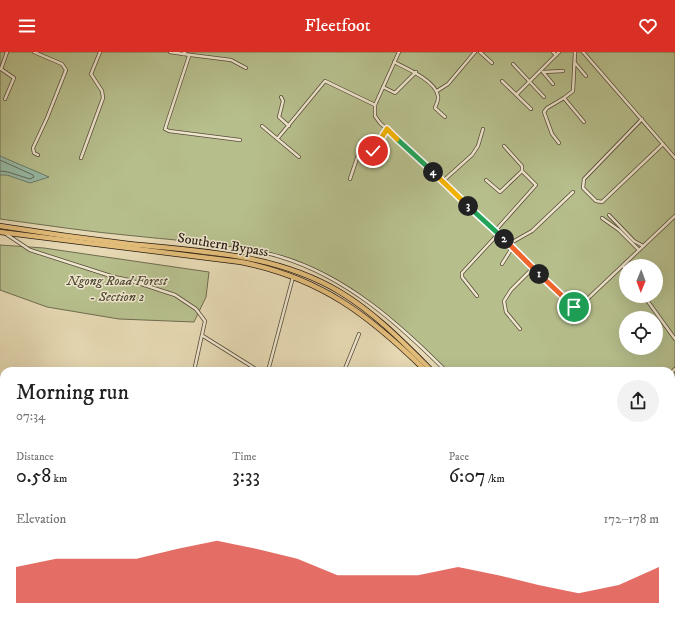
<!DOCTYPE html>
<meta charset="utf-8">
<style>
:root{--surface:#fff;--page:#f2f2f2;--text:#222;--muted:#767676;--accent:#d93025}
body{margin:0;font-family:"IM FELL DW Pica",serif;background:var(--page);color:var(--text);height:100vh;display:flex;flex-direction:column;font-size:15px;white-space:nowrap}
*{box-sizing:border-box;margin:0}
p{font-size:13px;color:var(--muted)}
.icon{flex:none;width:22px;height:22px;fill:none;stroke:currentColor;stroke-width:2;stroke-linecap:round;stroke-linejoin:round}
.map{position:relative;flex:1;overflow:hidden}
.sheet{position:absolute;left:0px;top:315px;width:675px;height:256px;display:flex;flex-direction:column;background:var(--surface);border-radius:12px 12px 0 0;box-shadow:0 4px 16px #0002}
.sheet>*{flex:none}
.needle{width:26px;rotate:181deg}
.controls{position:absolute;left:619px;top:207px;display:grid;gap:8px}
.controls a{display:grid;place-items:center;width:44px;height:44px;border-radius:50%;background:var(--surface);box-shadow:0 4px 16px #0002;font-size:20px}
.pin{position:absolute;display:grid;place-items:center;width:34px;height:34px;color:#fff;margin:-17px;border:2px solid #fff;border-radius:50%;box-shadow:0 1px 4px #0007}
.km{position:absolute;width:20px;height:20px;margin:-10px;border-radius:50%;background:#222;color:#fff;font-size:11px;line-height:20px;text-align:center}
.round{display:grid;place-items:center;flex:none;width:42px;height:42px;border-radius:21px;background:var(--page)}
.headline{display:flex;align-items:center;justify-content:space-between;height:68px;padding:0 16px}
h1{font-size:22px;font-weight:600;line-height:30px}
.metrics{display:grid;grid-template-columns:repeat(3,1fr);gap:6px;height:68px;padding:4px 16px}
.metrics div{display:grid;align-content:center}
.metrics b{font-size:20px;font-weight:600}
.metrics small{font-size:11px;font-weight:400}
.metrics p{font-size:11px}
.chart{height:112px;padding:8px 16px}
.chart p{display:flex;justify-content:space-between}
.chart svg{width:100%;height:72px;margin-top:4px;fill:var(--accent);opacity:.7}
header{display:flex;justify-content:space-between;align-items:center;height:52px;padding:0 16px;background:var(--accent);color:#fff;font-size:18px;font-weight:600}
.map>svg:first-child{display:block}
</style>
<header><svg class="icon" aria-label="menu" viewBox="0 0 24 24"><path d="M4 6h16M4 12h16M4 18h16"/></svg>Fleetfoot<svg class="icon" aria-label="heart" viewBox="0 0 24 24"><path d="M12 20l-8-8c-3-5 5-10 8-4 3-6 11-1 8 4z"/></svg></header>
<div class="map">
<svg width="675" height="571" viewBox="0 0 675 571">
<rect width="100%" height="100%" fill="#e5d8b2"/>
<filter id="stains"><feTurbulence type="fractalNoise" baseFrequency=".005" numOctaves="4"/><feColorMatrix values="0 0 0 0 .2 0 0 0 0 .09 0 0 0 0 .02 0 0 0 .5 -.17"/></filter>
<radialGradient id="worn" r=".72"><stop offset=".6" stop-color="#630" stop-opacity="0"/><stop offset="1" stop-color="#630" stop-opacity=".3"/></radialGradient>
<!-- green -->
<g fill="#b6be8c" stroke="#6f6c4f" fill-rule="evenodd">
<path d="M0,0H675V497L671,495V319H447C412,287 369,243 327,223C266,193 201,191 135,184C90,180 45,173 0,167ZM626,214H656V244H626ZM626,266H656V296H626Z"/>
<path d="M0,193L44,196L209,220L206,245L194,270L119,267L47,255L0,238Z"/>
<path d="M0,397L4,398V466L0,464Z"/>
</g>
<!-- water -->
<path fill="#97bba6" stroke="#6b7b6b" d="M0,104L49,125L30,131L7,123H0Z"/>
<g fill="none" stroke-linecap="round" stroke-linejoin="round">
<!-- shore -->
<path stroke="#606a5c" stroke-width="1" d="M0,108L33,123L34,125L30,127L8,120L0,119"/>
<!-- minor casing -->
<g stroke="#574a3a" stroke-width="4">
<g id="minor">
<path d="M34,0L62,12L66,18L47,66L33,96L34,101L38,103"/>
<path d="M170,0L183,2L185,0"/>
<path d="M399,0L375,53V64L380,71C427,114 472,157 517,201C536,218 552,238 571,254L577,256L580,254L675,164"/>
<path d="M480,0L492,11"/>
<path d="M553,0L556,3"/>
<path d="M575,0L573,39L564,46L584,70"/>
<path d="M583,0L675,106"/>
<path d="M183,2L231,8L246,16"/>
<path d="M189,4L165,77L169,79L240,88"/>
<path d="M394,10C406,16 436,29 438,44C439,48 436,52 435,56L445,65"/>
<path d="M575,11L586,24"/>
<path d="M513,12L544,45"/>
<path d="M543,20L563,19"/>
<path d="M543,20L553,32"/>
<path d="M502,29L531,57"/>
<path d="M383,35L395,41L416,20"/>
<path d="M437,39L448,32L475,0"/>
<path d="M517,42L559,0"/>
<path d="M281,45L283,49L279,65L289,74"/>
<path d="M5,47L14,26L1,17L7,0"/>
<path d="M642,67L584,127L583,136L596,149L602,150L663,92"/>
<path d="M262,74L299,105"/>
<path d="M278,86L325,29L375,53"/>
<path d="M559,91L552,82L544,60L547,56L564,46"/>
<path d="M81,106L103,46L102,39L91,22L100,0"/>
<path d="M350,127L359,100L371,102L387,77"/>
<path d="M486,128L500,140L522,119"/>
<path d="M443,129L472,103L478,94L483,77"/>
<path d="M609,163L634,189L643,194"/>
<path d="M602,166L619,178L639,198"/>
<path d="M495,179L536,133L522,119V114L504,94"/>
<path d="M6,182L30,198L114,225L129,228L175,243L196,257L205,269L194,319"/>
<path d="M509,192L532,179L573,140"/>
<path d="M233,195C249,198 266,200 281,205C347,225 399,272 446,319"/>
<path d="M502,212L512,196"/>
<path d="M623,214L626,219"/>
<path d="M477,244L462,225V221L498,182"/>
<path d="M644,244L675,287"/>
<path d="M520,277L506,260L504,249L511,238L533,216"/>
<path d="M203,284L259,319"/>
<path d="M268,319L293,225"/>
<path d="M344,319L359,282"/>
<path d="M671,321L675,317"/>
<path d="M671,347H675"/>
<path d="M671,506L675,508"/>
<path d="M211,567L219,571"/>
<path d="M28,571L30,567"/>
<path d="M80,571L83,567"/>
<path d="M268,571L269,567"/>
<path d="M296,571L297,567"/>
<path d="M312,571L313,567"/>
<path d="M327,571L328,567"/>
<path d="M339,571L340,567"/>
<path d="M656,571L658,567"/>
</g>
</g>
<!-- secondary casing -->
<g stroke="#281a12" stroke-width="5">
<g id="secondary">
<path d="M671,566L675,567"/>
<path d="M542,571L550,567"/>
</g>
</g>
<!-- trunk casing -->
<g stroke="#281a12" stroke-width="6">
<g id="trunk">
<path d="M0,174C43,181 86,187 129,192C201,199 277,202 340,240C375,261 404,291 432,319"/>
<path d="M0,180L241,210C321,226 369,263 426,319"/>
<path d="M671,514L675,517"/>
<path d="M671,521L675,523"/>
</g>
</g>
<!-- minor -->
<use href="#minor" stroke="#eee6cd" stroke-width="2.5"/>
<!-- secondary -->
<use href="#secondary" stroke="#eee6cd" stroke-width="3.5"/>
<!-- trunk -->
<use href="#trunk" stroke="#e2bc79" stroke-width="4.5"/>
<!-- rail casing -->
<g stroke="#281a12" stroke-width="2.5">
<g id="rail">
<path d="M0,480L4,482"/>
<path d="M182,567L191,571"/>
</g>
</g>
<!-- rail -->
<use href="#rail" stroke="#eee6cd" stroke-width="1" stroke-dasharray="3" stroke-linecap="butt"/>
</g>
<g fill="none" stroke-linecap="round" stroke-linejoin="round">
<!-- split-1 casing -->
<g stroke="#fff" stroke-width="8">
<path id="split-1" d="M539,222L574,255"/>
</g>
<!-- split-2 casing -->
<g stroke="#fff" stroke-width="8">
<path id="split-2" d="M504,187L539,222"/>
</g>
<!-- split-3 casing -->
<g stroke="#fff" stroke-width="8">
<path id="split-3" d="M468,154L504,187"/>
</g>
<!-- split-4 casing -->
<g stroke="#fff" stroke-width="8">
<path id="split-4" d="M433,120L468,154"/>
</g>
<!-- split-5 casing -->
<g stroke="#fff" stroke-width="8">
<path id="split-5" d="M397,87L433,120"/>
</g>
<!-- split-6 casing -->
<g stroke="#fff" stroke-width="8">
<path id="split-6" d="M373,99L387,77L397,87"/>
</g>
<!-- split-1 -->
<use href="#split-1" stroke="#f0652b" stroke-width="5"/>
<!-- split-2 -->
<use href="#split-2" stroke="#f0652b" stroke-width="5"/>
<!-- split-3 -->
<use href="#split-3" stroke="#22a559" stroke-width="5"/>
<!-- split-4 -->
<use href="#split-4" stroke="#f5b400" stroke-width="5"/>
<!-- split-5 -->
<use href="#split-5" stroke="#22a559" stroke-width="5"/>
<!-- split-6 -->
<use href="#split-6" stroke="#f5b400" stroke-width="5"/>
</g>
<g text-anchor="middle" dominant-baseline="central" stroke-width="3" stroke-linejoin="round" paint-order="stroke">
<!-- street labels -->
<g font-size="14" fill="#281a12" stroke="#eee6cd">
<text transform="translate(223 193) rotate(9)">Southern Bypass</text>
</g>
<!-- park labels -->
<g font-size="14" font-style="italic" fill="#534b37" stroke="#eee6cd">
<text x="117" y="229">Ngong Road Forest<tspan x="117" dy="16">- Section 2</tspan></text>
</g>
</g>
<rect width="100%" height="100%" filter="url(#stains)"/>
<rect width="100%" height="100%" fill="url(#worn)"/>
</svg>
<div class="controls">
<a><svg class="needle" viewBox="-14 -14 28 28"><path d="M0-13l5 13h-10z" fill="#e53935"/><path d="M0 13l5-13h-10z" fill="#767676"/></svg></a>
<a><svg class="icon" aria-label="locate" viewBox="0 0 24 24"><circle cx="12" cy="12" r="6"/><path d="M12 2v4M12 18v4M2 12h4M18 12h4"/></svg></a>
</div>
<div class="pin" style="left:574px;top:255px;background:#1e9e55"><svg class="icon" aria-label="arrive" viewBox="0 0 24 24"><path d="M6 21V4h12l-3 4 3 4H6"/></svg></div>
<div class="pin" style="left:373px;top:99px;background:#d93025"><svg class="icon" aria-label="check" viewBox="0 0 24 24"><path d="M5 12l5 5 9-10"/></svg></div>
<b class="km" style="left:539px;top:222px">1</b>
<b class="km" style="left:504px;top:187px">2</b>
<b class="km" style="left:468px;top:154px">3</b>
<b class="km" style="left:433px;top:120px">4</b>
<section class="sheet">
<div class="headline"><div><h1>Morning run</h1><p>07:34</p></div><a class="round"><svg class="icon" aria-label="share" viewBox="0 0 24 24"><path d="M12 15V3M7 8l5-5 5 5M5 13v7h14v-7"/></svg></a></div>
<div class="metrics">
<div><p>Distance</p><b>0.58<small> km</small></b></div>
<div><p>Time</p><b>3:33</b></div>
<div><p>Pace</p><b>6:07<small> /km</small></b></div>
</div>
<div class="chart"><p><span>Elevation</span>172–178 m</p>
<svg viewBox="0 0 160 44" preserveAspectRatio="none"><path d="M0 44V22L10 17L20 17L30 17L40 11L50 6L60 11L70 17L80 27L90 27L100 27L110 22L120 27L130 33L140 38L150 33L160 22V44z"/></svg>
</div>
</section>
</div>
